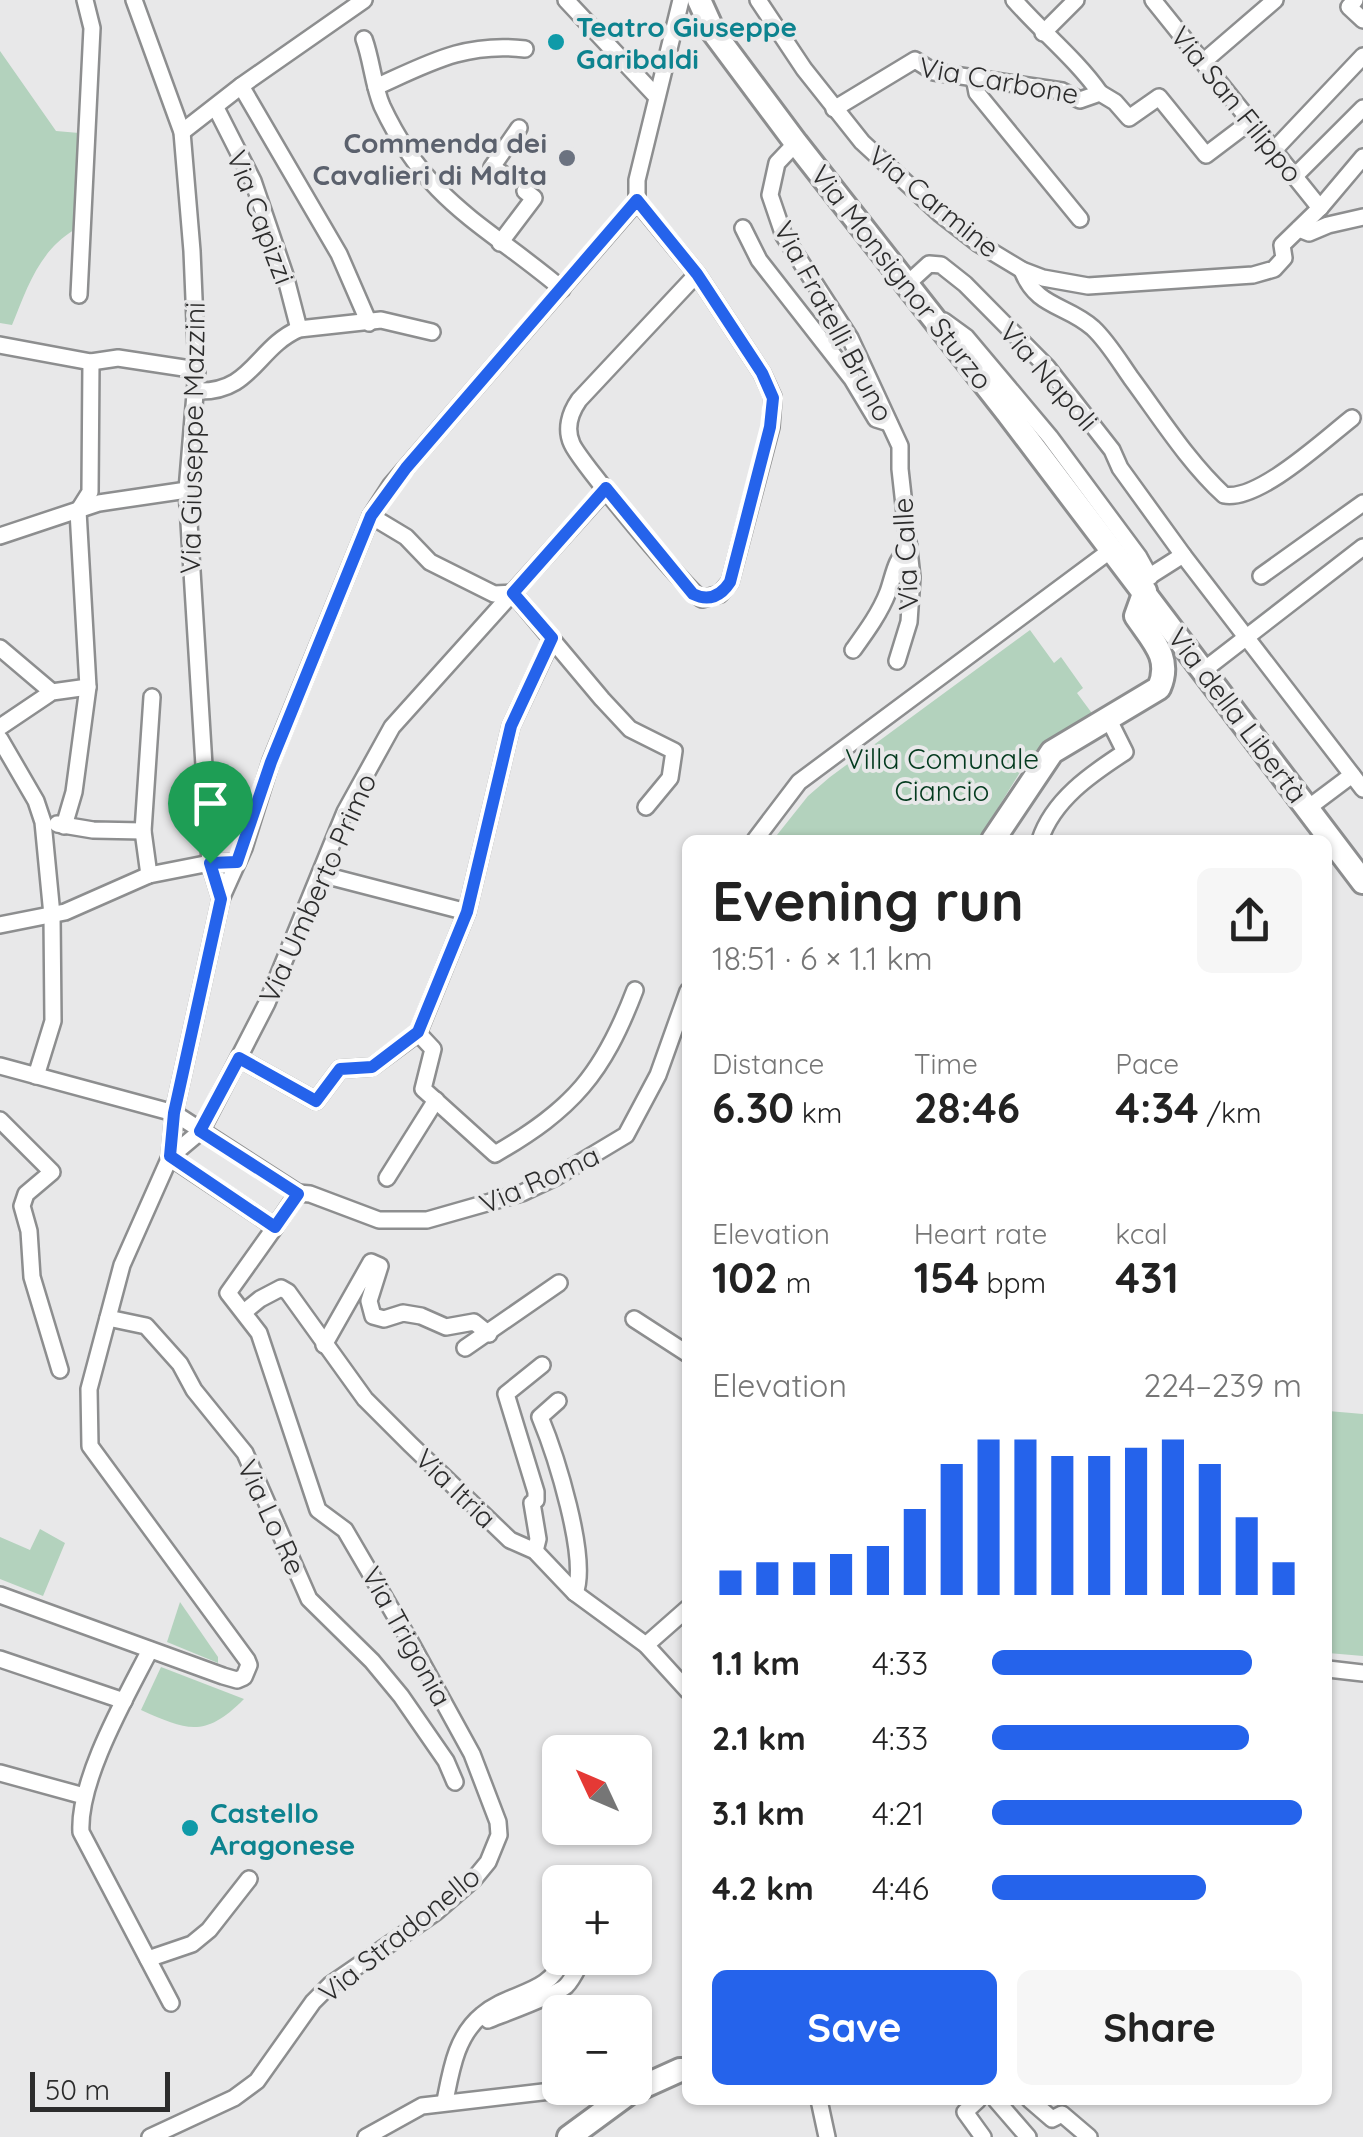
<!DOCTYPE html>
<meta charset="utf-8">
<style>
:root{--surface:#fff;--page:#f6f6f6;--text:#222;--muted:#767676;--accent:#2563eb}
body{margin:0;font-family:Quicksand,sans-serif;background:var(--page);color:var(--text);height:100vh;display:flex;flex-direction:column;font-size:38px;white-space:nowrap}
*{box-sizing:border-box;margin:0}
p{font-size:32px;color:var(--muted)}
.icon{flex:none;width:55px;height:55px;fill:none;stroke:currentColor;stroke-width:2;stroke-linecap:round;stroke-linejoin:round}
.map{position:relative;flex:1;overflow:hidden}
.panel{position:absolute;left:682px;top:835px;width:650px;height:1270px;display:flex;flex-direction:column;background:var(--surface);border-radius:15px;box-shadow:0 2px 8px #0004}
.panel>*{flex:none}
.needle{width:65px;rotate:314deg}
.tools{position:absolute;left:542px;top:1735px;display:grid;gap:20px}
.tools a{display:grid;place-items:center;width:110px;height:110px;border-radius:15px;background:var(--surface);box-shadow:0 2px 8px #0004;font-size:50px}
.scale{position:absolute;left:30px;bottom:25px;width:140px;box-sizing:border-box;padding-left:10px;border:5px solid #2c2c2c;border-top:0;font-size:28px;line-height:35px;white-space:nowrap;color:#2c2c2c;-webkit-text-stroke:8px #e8e8e9;paint-order:stroke}
.pin{position:absolute;display:grid;place-items:center;width:85px;height:85px;color:#fff;margin:-102px -42px;border-radius:50% 50% 50% 0;rotate:-45deg;box-shadow:0 0 10px #0007}
.pin .icon{rotate:45deg}
.round{display:grid;place-items:center;flex:none;width:105px;height:105px;border-radius:15px;background:var(--page)}
.head{display:flex;align-items:center;justify-content:space-between;height:170px;padding:0 30px}
h1{font-size:55px;font-weight:800;line-height:75px}
.metrics{display:grid;grid-template-columns:repeat(3,1fr);gap:15px;height:170px;padding:10px 30px}
.metrics div{display:grid;align-content:center}
.metrics b{font-size:42px;font-weight:800}
.metrics small{font-size:28px;font-weight:400}
.metrics p{font-size:28px}
.chart{height:280px;padding:20px 30px}
.chart p{display:flex;justify-content:space-between}
.chart svg{width:100%;height:180px;margin-top:10px;stroke:var(--accent);stroke-width:6}
.primary-button{display:flex;gap:20px;margin-top:auto;padding:20px 30px}
.primary-button a{flex:1;height:115px;border-radius:15px;background:var(--accent);color:#fff;font-size:40px;font-weight:800;line-height:115px;text-align:center}
.primary-button a+a{background:var(--page);color:var(--text)}
ul{padding:0 30px;list-style:none;font-size:32px}
li{display:grid;grid-template-columns:160px 120px 1fr;align-items:center;height:75px}
li i{height:25px;border-radius:12px;background:var(--accent)}
.map>svg:first-child{display:block}
</style>
<div class="map">
<svg width="1363" height="2137" viewBox="0 0 1363 2137">
<rect width="100%" height="100%" fill="#e8e8e9"/>
<!-- green -->
<g fill="#b3d2bd">
<path d="M0,51L56,131L79,133L74,230C38,252 27,289 12,325L0,323Z"/>
<path d="M1030,630L1054,663L1061,657L1083,688L1077,693L1094,716L1045,741L1022,769L978,840H773L808,796L830,777Z"/>
<path d="M1328,1411L1363,1414V1656L1328,1653Z"/>
<path d="M40,1529L65,1543L43,1596L0,1579V1537L30,1550Z"/>
<path d="M180,1602L218,1657V1663L167,1642Z"/>
<path d="M161,1667L244,1699C205,1738 188,1731 141,1710Z"/>
</g>
<g fill="none" stroke-linecap="round" stroke-linejoin="round">
<!-- street casing -->
<g stroke="#8d8e8f" stroke-width="20">
<g id="street">
<path d="M134,0L182,132L192,251L197,370L187,490L210,863L221,899"/>
<path d="M566,0L656,96"/>
<path d="M758,0L804,69L862,142L939,213L979,244L1022,270L1043,278L1088,286L1253,275L1274,269L1284,258L1282,245L1320,208L1363,157"/>
<path d="M1014,0C1042,32 1076,59 1100,93"/>
<path d="M1153,0L1320,208"/>
<path d="M1355,0L1349,7L1363,20"/>
<path d="M1043,33L1076,0"/>
<path d="M364,39C372,61 373,85 382,106C428,204 485,224 562,289"/>
<path d="M1203,62L1275,0"/>
<path d="M974,77L977,93L1080,219"/>
<path d="M241,86L339,254L369,323"/>
<path d="M376,87C429,63 465,42 525,49"/>
<path d="M216,108L253,181L285,275L299,329"/>
<path d="M834,109L915,60L934,72L1062,91L1080,100L1100,93L1115,102L1129,118L1159,97L1206,155L1251,121"/>
<path d="M182,132L241,86L364,0"/>
<path d="M796,143L777,163L770,195L784,236L850,338L900,446V469L912,577L909,622L897,661"/>
<path d="M1275,149L1363,56"/>
<path d="M1295,176L1363,108"/>
<path d="M509,178L492,167L519,128"/>
<path d="M637,201L697,274L762,373L773,397L771,427L730,582L720,594L702,599C687,591 580,462 572,444C565,429 570,413 579,400L697,274"/>
<path d="M637,201V180L681,0"/>
<path d="M743,228L759,260L852,379L876,419L889,423"/>
<path d="M1299,229L1309,233L1328,225L1363,217"/>
<path d="M500,243L534,198L525,191"/>
<path d="M1022,270C1036,308 1066,304 1093,328C1108,342 1119,361 1131,378C1160,417 1188,462 1224,495C1258,502 1325,439 1352,418"/>
<path d="M906,285L929,264L941,265L965,284L1047,367L1112,450L1120,468L1183,555L1363,789"/>
<path d="M79,295L92,28L85,0"/>
<path d="M944,321L966,337L1050,437L1139,557L1150,577"/>
<path d="M0,345L91,362L118,358L197,370"/>
<path d="M197,391C252,393 256,348 299,329L381,320L432,332"/>
<path d="M78,511L90,492L91,362"/>
<path d="M371,516L406,537L430,562L494,594L513,593L602,699L630,729L674,751L670,778L646,807"/>
<path d="M0,536L99,503L187,490"/>
<path d="M1261,576L1363,503"/>
<path d="M1142,581L1183,555"/>
<path d="M0,648L52,692"/>
<path d="M853,650C866,632 880,613 888,592C894,575 895,560 909,547"/>
<path d="M1204,670L1363,547"/>
<path d="M0,727L52,692L88,687"/>
<path d="M0,739L36,801L43,822L52,915L53,1021L36,1076"/>
<path d="M1308,808L1352,775"/>
<path d="M57,824L93,830L143,831"/>
<path d="M64,826L74,792L88,687L78,511"/>
<path d="M755,840L799,782L1111,550"/>
<path d="M1040,840C1053,800 1091,774 1125,752L1108,718"/>
<path d="M320,874L467,912"/>
<path d="M149,875L143,831L152,697"/>
<path d="M0,925L65,912L149,875L210,863L237,862"/>
<path d="M418,1033L467,912L511,726L552,639"/>
<path d="M418,1033L433,1049L423,1089L495,1154C573,1109 603,1074 635,990"/>
<path d="M239,1058L316,1101L340,1069L372,1067L418,1033"/>
<path d="M0,1066L174,1113L221,899L244,848L271,761L371,516L391,485L637,201"/>
<path d="M174,1113L298,1193L275,1227L170,1157Z"/>
<path d="M0,1120L52,1172L26,1194L22,1206L29,1231L32,1277L60,1370"/>
<path d="M387,1178L436,1100"/>
<path d="M298,1193L310,1194L379,1220H427L522,1193L556,1177L626,1135L658,1075L688,991"/>
<path d="M244,1312L260,1299L281,1288L288,1292L365,1399L410,1444L510,1540L535,1551L575,1593L646,1645L688,1691"/>
<path d="M108,1318L146,1326L180,1364L194,1390L245,1453L309,1599L372,1661L401,1696L446,1761L455,1782"/>
<path d="M634,1319L688,1354"/>
<path d="M324,1345L371,1262L380,1266L369,1301L373,1316L384,1319L403,1313L421,1316L446,1327L474,1322L489,1334"/>
<path d="M465,1348L559,1283"/>
<path d="M558,1401L540,1417C555,1453 589,1558 575,1593"/>
<path d="M535,1551L538,1539L532,1503L536,1500V1492L506,1394L542,1365"/>
<path d="M0,1595L223,1676L237,1680L244,1677L249,1665L247,1660L90,1446L89,1389L122,1265L170,1157L201,1131L267,1003L345,812L392,727L606,489"/>
<path d="M646,1645L688,1608"/>
<path d="M150,1650C126,1697 78,1780 81,1832L171,2003"/>
<path d="M0,1659L124,1701"/>
<path d="M1328,1669L1363,1673"/>
<path d="M0,1773L84,1796"/>
<path d="M148,1959L192,1944L209,1930L249,1879"/>
<path d="M488,2020C503,2014 556,1995 566,1986C573,1979 578,1967 583,1958"/>
<path d="M819,2100L827,2137"/>
<path d="M978,2100L965,2112L983,2137"/>
<path d="M996,2100L1028,2137"/>
<path d="M1030,2100L1052,2119L1062,2114L1089,2137"/>
<path d="M445,2101C451,2071 456,2036 482,2015C510,1991 550,1995 563,1958"/>
<path d="M150,2137L234,2098L257,2081L313,2002L330,1985L436,1912L474,1879L488,1862L499,1835L498,1822L472,1754L411,1643L345,1530L318,1510L259,1333L228,1293L275,1227"/>
<path d="M366,2137L422,2106L577,2088"/>
</g>
</g>
<!-- secondary casing -->
<g stroke="#8d8e8f" stroke-width="28">
<g id="secondary">
<path d="M699,0L714,33L796,143L1007,412L1363,882"/>
<path d="M993,840L1052,752L1159,688C1172,658 1153,641 1136,616L1145,591"/>
<path d="M569,2137L629,2093L680,2070H688"/>
</g>
</g>
<!-- street -->
<use href="#street" stroke="#fff" stroke-width="15"/>
<!-- secondary -->
<use href="#secondary" stroke="#fff" stroke-width="22"/>
</g>
<g fill="none" stroke-linecap="round" stroke-linejoin="round">
<!-- route casing -->
<g stroke="#fff" stroke-width="20">
<path id="route" d="M637,200L697,274L762,373L773,398L770,427L730,582C721,596 709,602 693,594L606,488L513,593L552,638L511,726L467,912L418,1032L372,1067L340,1069L316,1101L239,1058L200,1131L298,1194L275,1227L170,1156L174,1113L221,899L210,863L237,862L271,762L371,516L406,468Z"/>
</g>
<!-- route -->
<use href="#route" stroke="#2563eb" stroke-width="12"/>
</g>
<!-- markers -->
<g fill="#0f9aa8" stroke="#e8e8e9" stroke-width="4">
<circle cx="556" cy="42" r="10"/>
<circle cx="190" cy="1828" r="10"/>
</g>
<circle fill="#6b7280" stroke="#e8e8e9" stroke-width="4" cx="567" cy="158" r="10"/>
<g text-anchor="middle" dominant-baseline="central" stroke-width="8" stroke-linejoin="round" paint-order="stroke">
<!-- culture labels -->
<g font-size="28" font-weight="bold" fill="#0d838f" stroke="#e8e8e9" text-anchor="start">
<text x="576" y="26">Teatro Giuseppe<tspan x="576" dy="32">Garibaldi</tspan></text>
<text x="210" y="1812">Castello<tspan x="210" dy="32">Aragonese</tspan></text>
</g>
<!-- street labels -->
<g font-size="28" fill="#2c2c2c" stroke="#e8e8e9">
<text transform="translate(999 80) rotate(10)">Via Carbone</text>
<text transform="translate(1237 104) rotate(51)">Via San Filippo</text>
<text transform="translate(934 201) rotate(39)">Via Carmine</text>
<text transform="translate(261 217) rotate(69)">Via Capizzi</text>
<text transform="translate(902 277) rotate(52)">Via Monsignor Sturzo</text>
<text transform="translate(834 321) rotate(62)">Via Fratelli Bruno</text>
<text transform="translate(1049 376) rotate(49)">Via Napoli</text>
<text transform="translate(192 438) rotate(-89)">Via Giuseppe Mazzini</text>
<text transform="translate(905 554) rotate(-93)">Via Calle</text>
<text transform="translate(1238 715) rotate(53)">Via della Libertà</text>
<text transform="translate(317 888) rotate(-66)">Via Umberto Primo</text>
<text transform="translate(539 1179) rotate(-24)">Via Roma</text>
<text transform="translate(456 1488) rotate(44)">Via Itria</text>
<text transform="translate(272 1517) rotate(65)">Via Lo Re</text>
<text transform="translate(407 1636) rotate(61)">Via Trigonia</text>
<text transform="translate(399 1934) rotate(-39)">Via Stradonello</text>
</g>
<!-- worship labels -->
<g font-size="28" font-weight="bold" fill="#5b616d" stroke="#e8e8e9" text-anchor="end">
<text x="547" y="142">Commenda dei<tspan x="547" dy="32">Cavalieri di Malta</tspan></text>
</g>
<!-- park labels -->
<g font-size="28" fill="#033a1e" stroke="#e8e8e9">
<text x="942" y="758">Villa Comunale<tspan x="942" dy="32">Ciancio</tspan></text>
</g>
</g>
</svg>
<div class="tools">
<a><svg class="needle" viewBox="-14 -14 28 28"><path d="M0-13l5 13h-10z" fill="#e53935"/><path d="M0 13l5-13h-10z" fill="#767676"/></svg></a>
<a>+</a>
<a>−</a>
</div>
<div class="scale">50 m</div>
<div class="pin" style="left:210px;top:863px;background:#1e9e55"><svg class="icon" aria-label="arrive" viewBox="0 0 24 24"><path d="M6 21V4h12l-3 4 3 4H6"/></svg></div>
<section class="panel">
<div class="head"><div><h1>Evening run</h1><p>18:51 · 6 × 1.1 km</p></div><a class="round"><svg class="icon" aria-label="share" viewBox="0 0 24 24"><path d="M12 15V3M7 8l5-5 5 5M5 13v7h14v-7"/></svg></a></div>
<div class="metrics">
<div><p>Distance</p><b>6.30<small> km</small></b></div>
<div><p>Time</p><b>28:46</b></div>
<div><p>Pace</p><b>4:34<small> /km</small></b></div>
</div>
<div class="metrics">
<div><p>Elevation</p><b>102<small> m</small></b></div>
<div><p>Heart rate</p><b>154<small> bpm</small></b></div>
<div><p>kcal</p><b>431</b></div>
</div>
<div class="chart"><p><span>Elevation</span>224–239 m</p>
<svg viewBox="0 0 160 44" preserveAspectRatio="none"><path d="M5 44V38M15 44V36M25 44V36M35 44V34M45 44V32M55 44V23M65 44V12M75 44V6M85 44V6M95 44V10M105 44V10M115 44V8M125 44V6M135 44V12M145 44V25M155 44V36"/></svg>
</div>
<ul>
<li><b>1.1 km</b>4:33<i style="width:84%"></i></li>
<li><b>2.1 km</b>4:33<i style="width:83%"></i></li>
<li><b>3.1 km</b>4:21<i style="width:100%"></i></li>
<li><b>4.2 km</b>4:46<i style="width:69%"></i></li>
</ul>
<div class="primary-button"><a>Save</a><a>Share</a></div>
</section>
</div>
